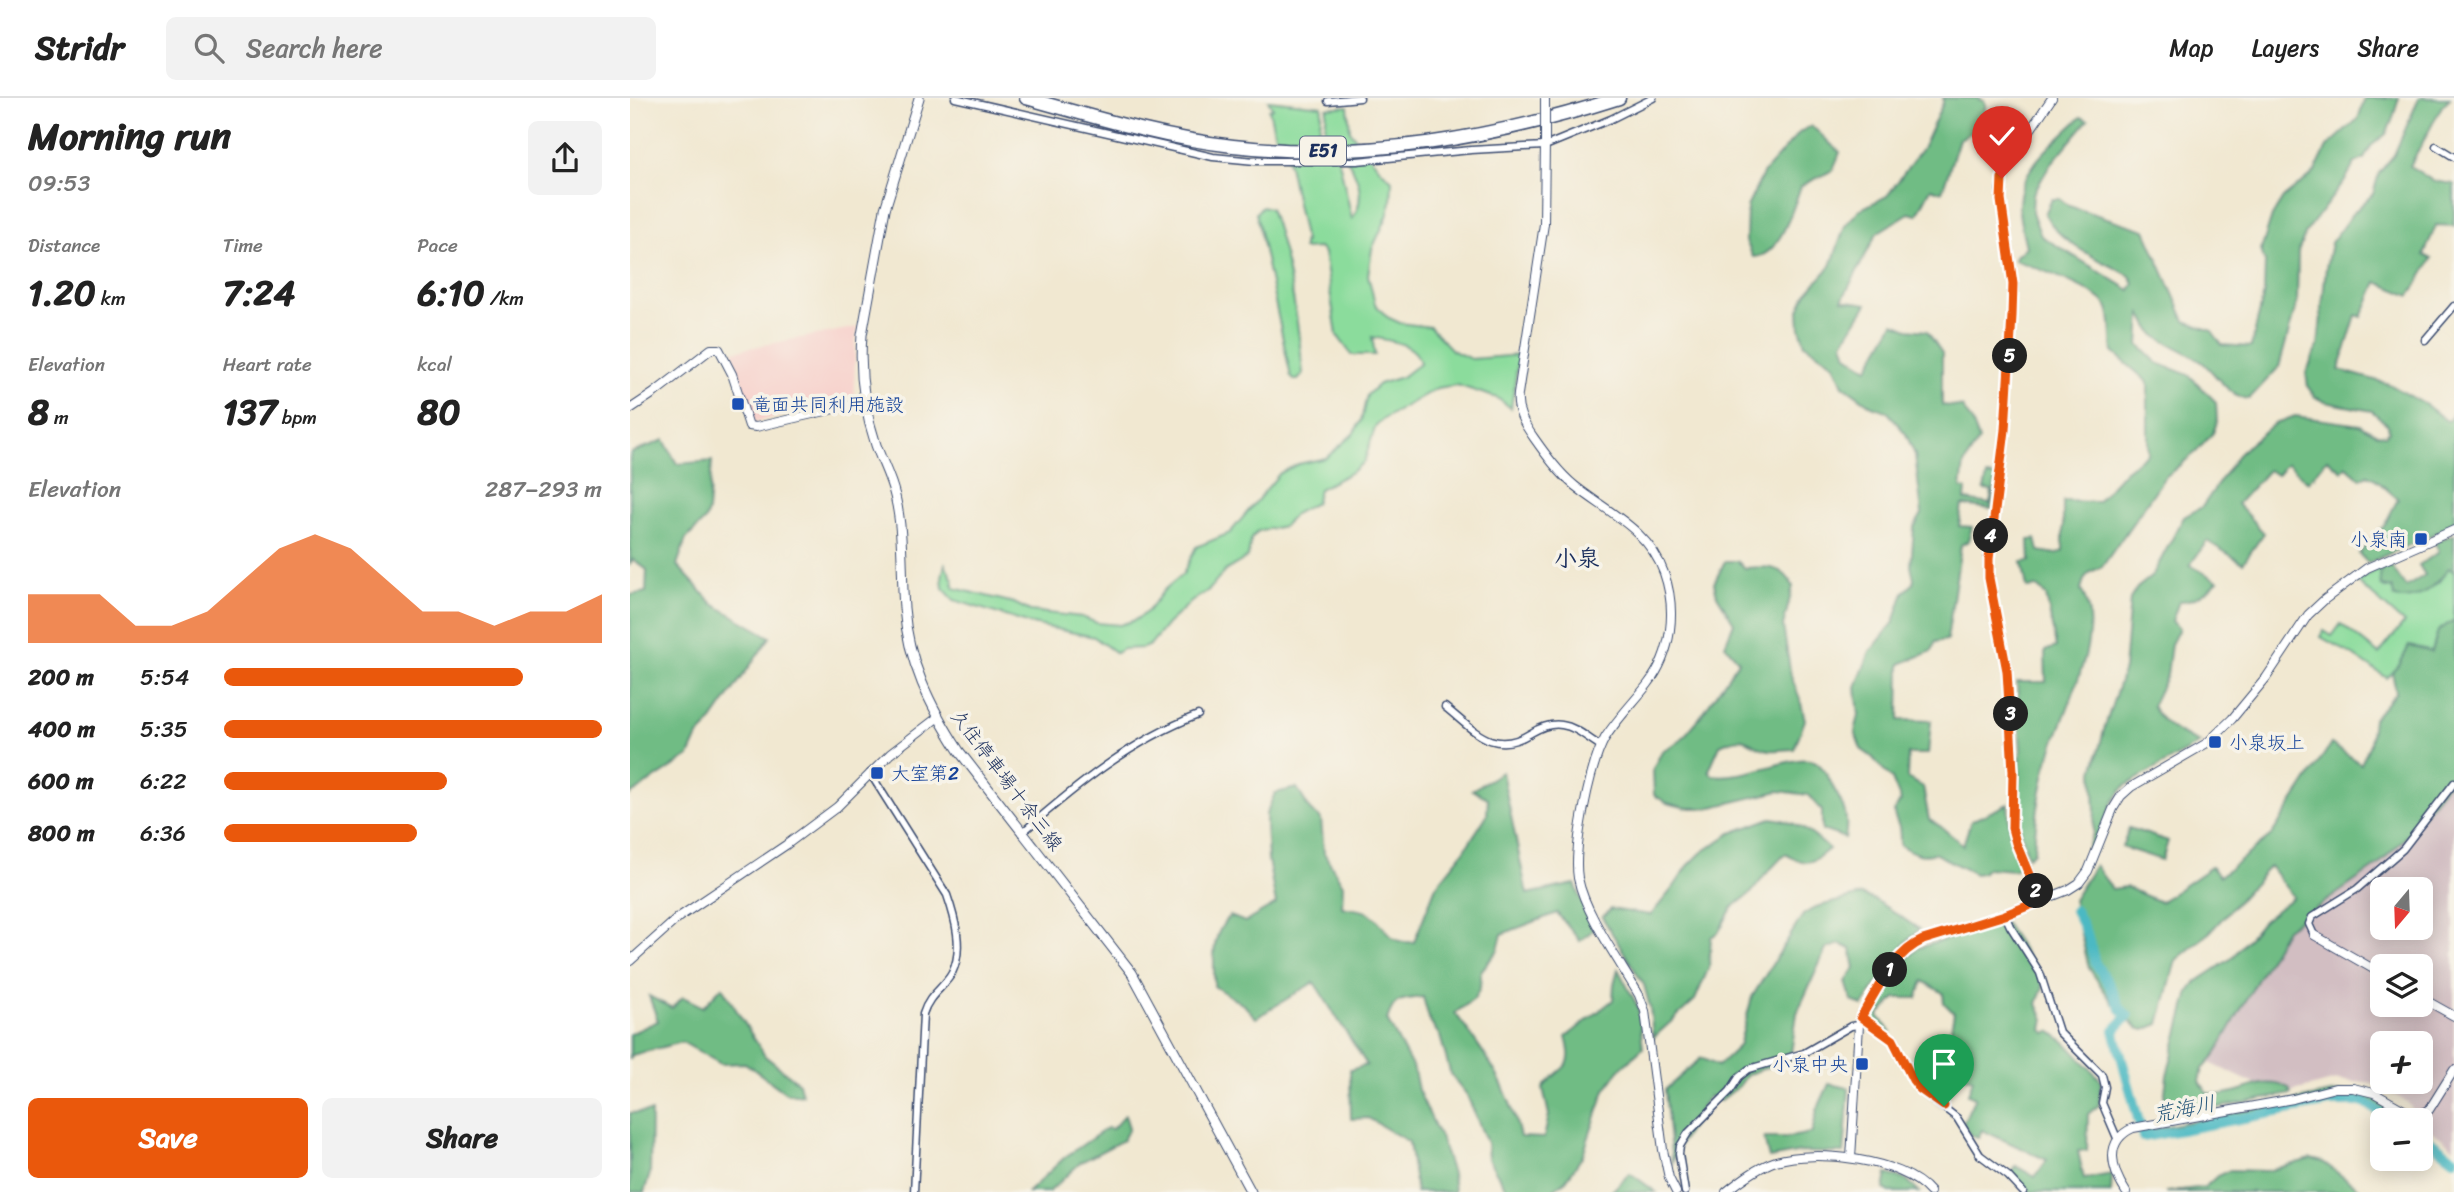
<!DOCTYPE html>
<meta charset="utf-8">
<style>
:root{--surface:#fff;--page:#f2f2f2;--text:#222;--muted:#767676;--line:#e0e0e0;--accent:#ea580c}
body{margin:0;font-family:Sriracha,"Klee One",sans-serif;background:var(--page);color:var(--text);height:100vh;display:flex;flex-direction:column;font-size:26px;white-space:nowrap}
*{box-sizing:border-box;margin:0}
p{font-size:23px;color:var(--muted)}
.icon{flex:none;width:38px;height:38px;fill:none;stroke:currentColor;stroke-width:2;stroke-linecap:round;stroke-linejoin:round}
.map{position:relative;flex:1;overflow:hidden}
.drawer{display:flex;flex-direction:column;background:var(--surface);width:630px}
.drawer>*{flex:none}
.needle{width:46px;rotate:199deg}
.tools{position:absolute;left:1740px;top:779px;display:grid;gap:14px}
.tools a{display:grid;place-items:center;width:63px;height:63px;border-radius:10px;background:var(--surface);box-shadow:0 4px 18px #0003;font-size:35px}
.pin{position:absolute;display:grid;place-items:center;width:60px;height:60px;color:#fff;margin:-72px -30px;border-radius:50% 50% 50% 0;rotate:-45deg;box-shadow:0 0 7px #0007}
.pin .icon{rotate:45deg}
.km{position:absolute;width:35px;height:35px;margin:-18px;border-radius:50%;background:#222;color:#fff;font-size:19px;line-height:35px;text-align:center}
.round{display:grid;place-items:center;flex:none;width:74px;height:74px;border-radius:10px;background:var(--page)}
.head{display:flex;align-items:center;justify-content:space-between;height:119px;padding:0 28px}
h1{font-size:38px;font-weight:700;line-height:52px}
.stats{display:grid;grid-template-columns:repeat(3,1fr);gap:10px;height:119px;padding:7px 28px}
.stats div{display:grid;align-content:center}
.stats b{font-size:35px;font-weight:700}
.stats small{font-size:19px;font-weight:400}
.stats p{font-size:19px}
.chart{height:196px;padding:14px 28px}
.chart p{display:flex;justify-content:space-between}
.chart svg{width:100%;height:126px;margin-top:7px;fill:var(--accent);opacity:.7}
.action{display:flex;gap:14px;margin-top:auto;padding:14px 28px}
.action a{flex:1;height:80px;border-radius:10px;background:var(--accent);color:#fff;font-size:28px;font-weight:700;line-height:80px;text-align:center}
.action a+a{background:var(--page);color:var(--text)}
ul{padding:0 28px;list-style:none;font-size:23px}
li{display:grid;grid-template-columns:112px 84px 1fr;align-items:center;height:52px}
li i{height:18px;border-radius:9px;background:var(--accent)}
header{display:flex;align-items:center;gap:42px;box-sizing:border-box;height:98px;padding:0 35px;background:var(--surface);border-bottom:2px solid var(--line)}
header strong{font-size:33px}
nav{display:flex;gap:38px;margin-inline-start:auto;font-size:24px}
.search{width:490px;height:63px;background:var(--page);display:flex;align-items:center;gap:18px;box-sizing:border-box;padding:0 24px;border-radius:10px;color:var(--muted);font-size:26px}
main{display:flex;flex:1;min-height:0}
.map>svg:first-child{display:block}
</style>
<header>
<strong>Stridr</strong>
<div class="search"><svg class="icon" aria-label="search" viewBox="0 0 24 24"><circle cx="10" cy="10" r="6"/><path d="M15 15l6 6"/></svg>Search here</div>
<nav><a>Map</a><a>Layers</a><a>Share</a></nav>
</header>
<main>
<section class="drawer">
<div class="head"><div><h1>Morning run</h1><p>09:53</p></div><a class="round"><svg class="icon" aria-label="share" viewBox="0 0 24 24"><path d="M12 15V3M7 8l5-5 5 5M5 13v7h14v-7"/></svg></a></div>
<div class="stats">
<div><p>Distance</p><b>1.20<small> km</small></b></div>
<div><p>Time</p><b>7:24</b></div>
<div><p>Pace</p><b>6:10<small> /km</small></b></div>
</div>
<div class="stats">
<div><p>Elevation</p><b>8<small> m</small></b></div>
<div><p>Heart rate</p><b>137<small> bpm</small></b></div>
<div><p>kcal</p><b>80</b></div>
</div>
<div class="chart"><p><span>Elevation</span>287–293 m</p>
<svg viewBox="0 0 160 44" preserveAspectRatio="none"><path d="M0 44V27L10 27L20 27L30 38L40 38L50 33L60 22L70 11L80 6L90 11L100 22L110 33L120 33L130 38L140 33L150 33L160 27V44z"/></svg>
</div>
<ul>
<li><b>200 m</b>5:54<i style="width:79%"></i></li>
<li><b>400 m</b>5:35<i style="width:100%"></i></li>
<li><b>600 m</b>6:22<i style="width:59%"></i></li>
<li><b>800 m</b>6:36<i style="width:51%"></i></li>
</ul>
<div class="action"><a>Save</a><a>Share</a></div>
</section>
<div class="map">
<svg width="1824" height="1094" viewBox="0 0 1824 1094">
<rect width="100%" height="100%" fill="#f7f3e8"/>
<filter id="ink" filterUnits="userSpaceOnUse"><feTurbulence type="fractalNoise" baseFrequency=".0143" numOctaves="2"/><feDisplacementMap in="SourceGraphic" scale="14" xChannelSelector="R" yChannelSelector="G"/><feConvolveMatrix kernelMatrix="1 2 1 2 8 2 1 2 1" color-interpolation-filters="sRGB"/></filter>
<filter id="wash" filterUnits="userSpaceOnUse"><feTurbulence type="fractalNoise" baseFrequency=".00686" numOctaves="4" result="noise"/><feDisplacementMap in="SourceGraphic" scale="28" xChannelSelector="R" yChannelSelector="G"/><feGaussianBlur stdDeviation="1.57" result="paint"/><feColorMatrix in="noise" values="0 0 0 0 0 0 0 0 0 0 0 0 0 0 0 0 0 1.4 0 .05"/><feComposite in="paint" operator="in"/></filter>
<g filter="url(#wash)">
<rect width="100%" height="100%" fill="#f1e8d1"/>
<!-- built -->
<path fill="#f7d0cb" d="M228,229L225,245L224,296L220,303L123,324L103,253Z"/>
<!-- industrial -->
<path fill="#d2bec2" fill-rule="evenodd" d="M1824,676V1050L1792,1025L1777,1004L1743,986L1707,982L1648,997L1580,965L1656,831L1748,767L1776,739ZM1752,791H1790V830H1752ZM1752,868H1790V906H1752ZM1752,945H1790V984H1752Z"/>
<!-- green -->
<g fill="#8bdc9c" stroke="#53867d" stroke-width="2">
<path d="M638,2L692,8L689,36L706,49L722,121C744,90 715,57 695,31L697,10L718,8L720,33L751,72L762,82L761,104L757,119L742,151L738,177L745,206L757,219L770,225L800,229L823,253L841,261L889,257L881,310L867,300L827,287L807,290L755,320L746,327L734,364L720,375L689,391L685,405L664,416L654,428L628,433L621,441L618,459L595,473L580,491L561,504L537,526L520,547L513,550L493,551L486,555L464,539L397,525L324,502L313,490L312,479L315,466L323,482L324,490L384,505L400,513L452,519L467,525L490,527L505,522L518,513L535,491L553,476L566,449L600,435L650,375L668,366L696,360L723,336L731,323L737,297L749,286L772,279L790,265C787,245 760,243 742,239L745,257H722L707,237L694,155L689,150L673,151V145L675,144L653,38H645L639,11L643,10Z"/>
<path d="M632,108L640,110C659,163 668,220 673,276L668,282H664L661,279L626,115Z"/>
<path d="M1752,469L1750,478L1754,490H1762L1765,500L1808,485L1819,469L1824,474V522L1808,533L1802,554L1779,548L1770,566L1757,580L1723,557L1691,539L1694,533L1702,538L1711,526L1749,556L1774,525L1726,483Z"/>
</g>
<!-- forest -->
<g fill="#70bc84" stroke="#467671" stroke-width="2">
<path d="M1313,0H1347L1355,4C1357,24 1345,34 1329,41L1312,94L1301,90L1287,117L1279,115L1247,135L1212,202L1237,206L1213,244L1217,257L1238,270L1264,225L1278,231L1297,233L1312,255V307L1332,309L1342,324L1349,342L1334,366L1331,390L1336,391L1335,402L1360,406L1362,393L1354,392L1357,378L1366,379L1361,411L1332,407L1329,428L1342,429L1338,443L1331,447L1317,542L1305,544L1302,553L1270,566L1269,622L1301,623L1298,656H1278L1277,680L1293,689L1299,722L1310,728L1333,747L1341,723L1378,706L1380,737L1391,766L1384,772L1357,770L1352,775L1345,776L1304,755C1291,760 1281,754 1270,747C1270,742 1270,735 1269,729C1264,716 1260,716 1271,703L1262,681L1242,659L1231,651L1225,634L1229,617L1226,589L1240,554L1264,524L1274,494L1283,486L1284,481L1281,468L1284,429L1292,416L1285,357L1276,336L1257,313L1242,308L1213,287L1204,266L1175,246L1170,230L1169,212L1176,196L1201,168L1215,128L1229,112L1257,98L1293,49L1313,5Z"/>
<path d="M1735,0H1769L1762,23L1756,36L1741,48L1734,61L1725,65L1715,82L1676,134L1668,154L1667,204L1649,269L1619,301C1598,298 1588,278 1573,265C1558,253 1541,248 1526,238C1519,233 1516,222 1511,216L1509,247L1527,265L1559,277L1586,304L1587,324L1583,335L1566,354L1534,380L1472,469C1458,474 1454,477 1451,492C1480,539 1426,625 1415,674C1409,699 1405,728 1404,754L1398,759L1387,719L1391,653L1387,584H1416L1415,553L1426,549L1416,497L1407,489L1397,490L1392,464L1400,463L1399,442L1406,441L1409,453L1426,456L1433,453V403L1467,404L1495,373L1518,355V284L1483,254C1481,241 1483,222 1478,210C1471,192 1403,169 1385,162V159L1396,149C1393,135 1388,119 1389,106C1390,68 1427,43 1451,19L1458,22L1420,67L1403,96L1402,114L1411,138L1500,192L1504,185L1500,178C1470,161 1431,148 1415,116L1422,101H1430L1439,108L1515,132L1555,223L1582,233L1592,247L1621,249L1634,195L1635,164L1631,152L1642,118L1653,100L1685,74L1697,49L1728,21Z"/>
<path d="M1789,0H1820L1812,8L1780,68L1803,83L1824,86V128L1806,127L1794,157L1802,161L1780,198L1747,184L1732,219L1726,217L1709,272L1759,286L1796,307L1817,323L1820,322L1824,313V427L1738,465L1729,456L1754,428L1768,401L1744,380L1737,377L1731,381L1716,368L1712,373L1697,361L1678,384L1657,365L1647,377L1638,372L1607,406L1634,435L1613,465L1577,443L1560,467L1588,483C1576,494 1566,503 1549,503L1542,523L1549,531L1541,546L1537,577L1522,608C1533,628 1549,636 1570,645L1495,688L1482,705L1462,753L1457,752L1463,735L1465,713L1463,674L1475,628L1494,571L1500,501L1507,490L1522,478L1554,419L1572,409L1610,354L1644,326L1665,318L1730,327L1747,336L1756,337L1759,333L1758,327L1742,313L1695,304L1685,299L1678,289L1676,275L1688,248L1696,170L1701,145L1722,116L1743,96L1749,75L1764,57Z"/>
<path d="M1181,28C1192,36 1199,46 1210,54L1203,72L1171,88C1163,109 1150,160 1123,159L1116,143L1117,109L1134,74L1170,34Z"/>
<path d="M34,342L47,366L82,363L78,413L75,422L56,441L47,467L83,506L140,539L78,628L68,638L59,658L0,697V497L16,494L17,472L3,461L0,466V360L1,355Z"/>
<path d="M1824,436V474L1819,470C1806,488 1789,505 1765,500L1762,490L1751,488L1750,478L1752,469L1757,467L1761,468L1776,489L1795,477L1789,467L1809,454L1805,444Z"/>
<path d="M1095,463H1107L1115,470C1136,468 1153,467 1163,488L1153,528L1161,578L1170,601L1175,622L1164,651C1157,651 1148,653 1140,652C1117,649 1121,633 1090,647L1079,672L1082,677C1113,683 1165,655 1184,663C1193,667 1199,680 1203,689C1214,708 1219,718 1215,740L1192,732V713L1178,697L1149,693L1078,710H1057L1037,705L1024,697L1023,671L1032,653L1050,643L1068,622L1109,563L1095,547L1104,525L1087,497L1084,485Z"/>
<path d="M1824,522V677L1776,739L1748,767L1656,831L1584,959L1573,971L1570,983L1577,995C1582,995 1588,997 1594,996C1618,993 1634,978 1659,990L1661,996L1532,1020L1537,977L1559,894L1566,884L1602,860L1633,823L1663,799L1640,768L1580,834L1546,862L1529,926L1514,932L1508,930L1484,907L1459,870L1443,802L1465,767L1482,791L1496,789L1530,804L1581,769L1590,778L1640,739L1701,646L1731,666L1740,646L1743,621L1766,594L1762,574L1770,566L1779,548L1802,554L1808,533Z"/>
<path d="M872,674L897,796L945,786L963,832L950,843L927,815L872,836L868,852L851,873L850,890L844,901L825,915C856,957 879,987 890,1039L914,1040L919,1017L913,990C931,965 946,975 936,939L983,902L984,886L988,871L1008,909L1013,950L989,972L975,992L952,1059L936,1082L920,1094H882L875,1089L858,1061L857,1045L837,997L821,977L810,938L800,924L793,899C771,902 764,899 757,922L784,972L788,992L810,1039L822,1076L824,1094H786L779,1044L738,1020L721,1021L720,972L737,967L684,884L626,920L615,908L584,888C585,861 579,839 600,818L615,824L646,806L638,762L636,726V716L645,695L667,690L680,712L691,721L694,755L713,787L712,809C720,811 732,811 739,815C758,827 756,847 784,844L806,788L834,753L857,717L858,700L842,692Z"/>
<path d="M1141,720C1165,722 1182,735 1199,751C1179,767 1178,767 1155,756L1135,777L1122,794L1102,810L1088,835L1081,839L1079,869L1065,902L1023,940L1020,909L1014,887L972,819L981,811L1021,817L1043,790L1058,768L1071,755L1101,735Z"/>
<path d="M1499,730L1538,743L1532,762L1492,749Z"/>
<path d="M1231,797L1245,802L1289,831L1266,855L1233,908L1222,903L1216,884L1225,870L1221,851L1210,846L1196,851L1167,915L1160,962L1118,976L1109,988L1090,1003L1080,998C1071,1005 1071,1013 1066,1022C1057,1037 1046,1048 1042,1066L1035,992L1071,960L1088,968L1109,948L1122,899L1173,817L1186,809Z"/>
<path d="M1374,824L1409,876L1413,889L1407,906L1414,921L1412,932L1416,935L1420,933L1436,945L1471,982L1469,1007L1458,1016L1457,1052L1448,1053L1454,1081L1482,1076L1481,1094H1401L1381,1077L1386,1068L1405,1079L1417,1062L1352,1032L1348,1040L1340,1037L1333,1025L1345,999L1338,996L1343,981L1316,971L1310,965L1309,959L1320,936L1324,915L1314,905L1313,895L1293,883L1287,900H1265L1248,918L1261,934L1259,936L1240,922L1239,915L1272,866L1288,850Z"/>
<path d="M92,889L135,958L169,985L172,997L156,995L115,965L91,966L52,944L2,957L0,962V936L28,923L19,898L42,910L53,899L73,909Z"/>
<path d="M1199,986L1219,990L1214,1055L1171,1054L1139,1060L1134,1040H1154L1182,1035L1187,1012Z"/>
<path d="M1724,994L1743,1000L1786,1022H1764L1735,1003L1699,1001L1560,1031L1514,1037L1513,1033L1701,995Z"/>
<path d="M21,1014L20,1076L14,1094H0V1015Z"/>
<path d="M495,1017L499,1030L493,1042L451,1064L419,1094H398L435,1059L477,1030L482,1031Z"/>
<path d="M1681,1061L1693,1064L1733,1094H1536L1575,1089L1587,1078L1600,1072L1637,1073Z"/>
<path d="M1000,1075L1026,1094H981Z"/>
<path d="M1257,1076L1277,1082L1289,1094H1260L1254,1091Z"/>
</g>
<g fill="none" stroke-linecap="round" stroke-linejoin="round">
<!-- river -->
<g stroke="#4bb9c3" stroke-width="10">
<path d="M1445,812L1458,839L1465,865L1479,886L1491,911L1498,918L1484,932L1513,1039L1699,1004H1735L1760,1022"/>
<path d="M1790,1035L1824,1061"/>
</g>
</g>
</g>
<g filter="url(#ink)">
<g fill="none" stroke-linecap="round" stroke-linejoin="round">
<!-- minor casing -->
<g stroke="#3b4b6f" stroke-width="9">
<g id="minor">
<path d="M325,0L583,59L625,63H727L841,52L915,48L981,21L1023,0"/>
<path d="M698,3L730,0"/>
<path d="M1806,48L1824,59"/>
<path d="M1795,242L1824,208"/>
<path d="M815,609C844,632 863,659 901,635C911,629 921,625 932,627C947,629 958,641 971,648"/>
<path d="M240,675L317,797C325,820 334,851 322,875C314,890 299,896 293,916L284,1094"/>
<path d="M393,734C447,687 501,643 568,617"/>
<path d="M1375,817L1380,828L1410,875L1429,934L1472,977L1475,989L1472,1005L1487,1040"/>
<path d="M1684,837L1679,826L1682,819L1727,791L1773,751L1824,685"/>
<path d="M1231,919L1263,942L1283,982L1290,991L1327,1020L1350,1057L1378,1078L1393,1094"/>
<path d="M1055,1094L1049,1056L1050,1048L1058,1035L1100,993L1109,979L1119,971L1174,955L1221,928L1229,927"/>
</g>
</g>
<!-- tertiary casing -->
<g stroke="#3b4b6f" stroke-width="10">
<g id="tertiary">
<path d="M915,44L914,126L888,296C886,313 894,326 904,340C916,357 929,375 945,388C979,415 1019,432 1034,475C1047,512 1042,555 1018,586C1004,604 987,621 975,640C960,667 943,750 948,780C955,816 990,864 1009,897L1015,913L1033,1052L1039,1080L1046,1094"/>
<path d="M0,311L24,295L81,251H89L102,276L119,328L126,329L235,304"/>
<path d="M1410,803L1386,745L1383,730V673L1377,573L1359,480L1358,462L1375,332L1382,218L1383,186L1370,92L1375,69L1422,0"/>
<path d="M1684,837L1752,876"/>
<path d="M0,863L49,819L156,747L207,709L260,656L307,620"/>
<path d="M1790,899L1824,918"/>
<path d="M1221,1060L1229,927L1236,910L1264,866L1281,848L1293,842L1375,817L1438,792L1449,785L1458,773L1483,711L1491,698L1501,689L1577,645L1602,621L1636,580L1678,517L1694,502L1737,470L1824,432"/>
<path d="M1096,1094C1111,1082 1128,1069 1146,1063C1186,1051 1273,1061 1300,1094"/>
<path d="M1496,1094C1481,1071 1474,1043 1503,1030L1663,1001L1705,990H1723L1744,995L1781,1016H1791L1799,1012L1824,972"/>
</g>
</g>
<!-- secondary casing -->
<g stroke="#3b4b6f" stroke-width="11">
<path id="secondary" d="M289,0L255,111L232,237C229,275 234,311 246,347C252,364 261,380 265,398C274,434 271,473 274,510C278,564 300,608 329,653L502,875L621,1094"/>
</g>
<!-- motorway casing -->
<g stroke="#3b4b6f" stroke-width="15">
<path id="motorway" d="M396,0C464,19 532,40 603,48C735,63 864,40 989,0"/>
</g>
<!-- minor -->
<use href="#minor" stroke="#fff" stroke-width="6"/>
<!-- tertiary -->
<use href="#tertiary" stroke="#fff" stroke-width="8"/>
<!-- secondary -->
<use href="#secondary" stroke="#fff" stroke-width="9"/>
<!-- motorway -->
<use href="#motorway" stroke="#fff" stroke-width="12"/>
<!-- tertiary-bridge casing -->
<g stroke="#3b4b6f" stroke-width="10" stroke-linecap="butt">
<path id="tertiary-bridge" d="M915,0V44"/>
</g>
<!-- tertiary-bridge -->
<use href="#tertiary-bridge" stroke="#fff" stroke-width="8"/>
</g>
</g>
<g fill="none" stroke-linecap="round" stroke-linejoin="round" filter="url(#ink)">
<!-- route casing -->
<g stroke="#fff" stroke-width="14">
<path id="route" d="M1314,1008L1290,991L1283,982L1263,942L1231,919C1247,892 1263,855 1293,842L1375,817L1410,803L1386,745L1382,730L1383,673L1377,573L1359,480V461L1375,332L1382,218L1383,186L1371,102L1372,80"/>
</g>
<!-- route -->
<use href="#route" stroke="#ea580c" stroke-width="9"/>
</g>
<!-- markers -->
<g fill="#1a4fb4" stroke="#f7f3e8" stroke-width="2.5">
<rect x="101" y="299" width="14" height="14" rx="3.5"/>
<rect x="1784" y="434" width="14" height="14" rx="3.5"/>
<rect x="1578" y="637" width="14" height="14" rx="3.5"/>
<rect x="240" y="668" width="14" height="14" rx="3.5"/>
<rect x="1225" y="959" width="14" height="14" rx="3.5"/>
</g>
<g text-anchor="middle" dominant-baseline="central" stroke-width="7" stroke-linejoin="round" paint-order="stroke">
<!-- shield labels -->
<rect fill="#f7f3e8" stroke="#5d6a87" stroke-width="2" x="670" y="38.5" width="46" height="29" rx="5"/>
<g font-size="18" font-weight="bold" fill="#1b2f5e">
<text x="693" y="53">E51</text>
</g>
<!-- transit labels -->
<g font-size="19" fill="#164399" stroke="#f7f3e8" text-anchor="start">
<text x="122" y="306">竜面共同利用施設</text>
<text x="1777" y="441" text-anchor="end">小泉南</text>
<text x="1599" y="644">小泉坂上</text>
<text x="261" y="675">大室第2</text>
<text x="1218" y="966" text-anchor="end">小泉中央</text>
</g>
<!-- street labels -->
<g font-size="19" fill="#1b2f5e" stroke="#f7f3e8">
<text transform="translate(377 682) rotate(53)">久住停車場十余三線</text>
</g>
<!-- water labels -->
<g font-size="21" font-style="italic" fill="#29587c" stroke="#f7f3e8">
<text transform="translate(1554 1011) rotate(-11)">荒海川</text>
</g>
<!-- quarter labels -->
<g font-size="23" font-weight="bold" fill="#1b2f5e" stroke="#f7f3e8">
<text x="947" y="460">小泉</text>
</g>
</g>
</svg>
<div class="tools">
<a><svg class="needle" viewBox="-14 -14 28 28"><path d="M0-13l5 13h-10z" fill="#e53935"/><path d="M0 13l5-13h-10z" fill="#767676"/></svg></a>
<a><svg class="icon" aria-label="layers" viewBox="0 0 24 24"><path d="M12 4l9 5-9 5-9-5zM3 14l9 5 9-5"/></svg></a>
<a>+</a>
<a>−</a>
</div>
<div class="pin" style="left:1314px;top:1008px;background:#1e9e55"><svg class="icon" aria-label="arrive" viewBox="0 0 24 24"><path d="M6 21V4h12l-3 4 3 4H6"/></svg></div>
<div class="pin" style="left:1372px;top:80px;background:#d93025"><svg class="icon" aria-label="check" viewBox="0 0 24 24"><path d="M5 12l5 5 9-10"/></svg></div>
<b class="km" style="left:1260px;top:872px">1</b>
<b class="km" style="left:1406px;top:793px">2</b>
<b class="km" style="left:1381px;top:616px">3</b>
<b class="km" style="left:1361px;top:438px">4</b>
<b class="km" style="left:1380px;top:258px">5</b>
</div>
</main>
